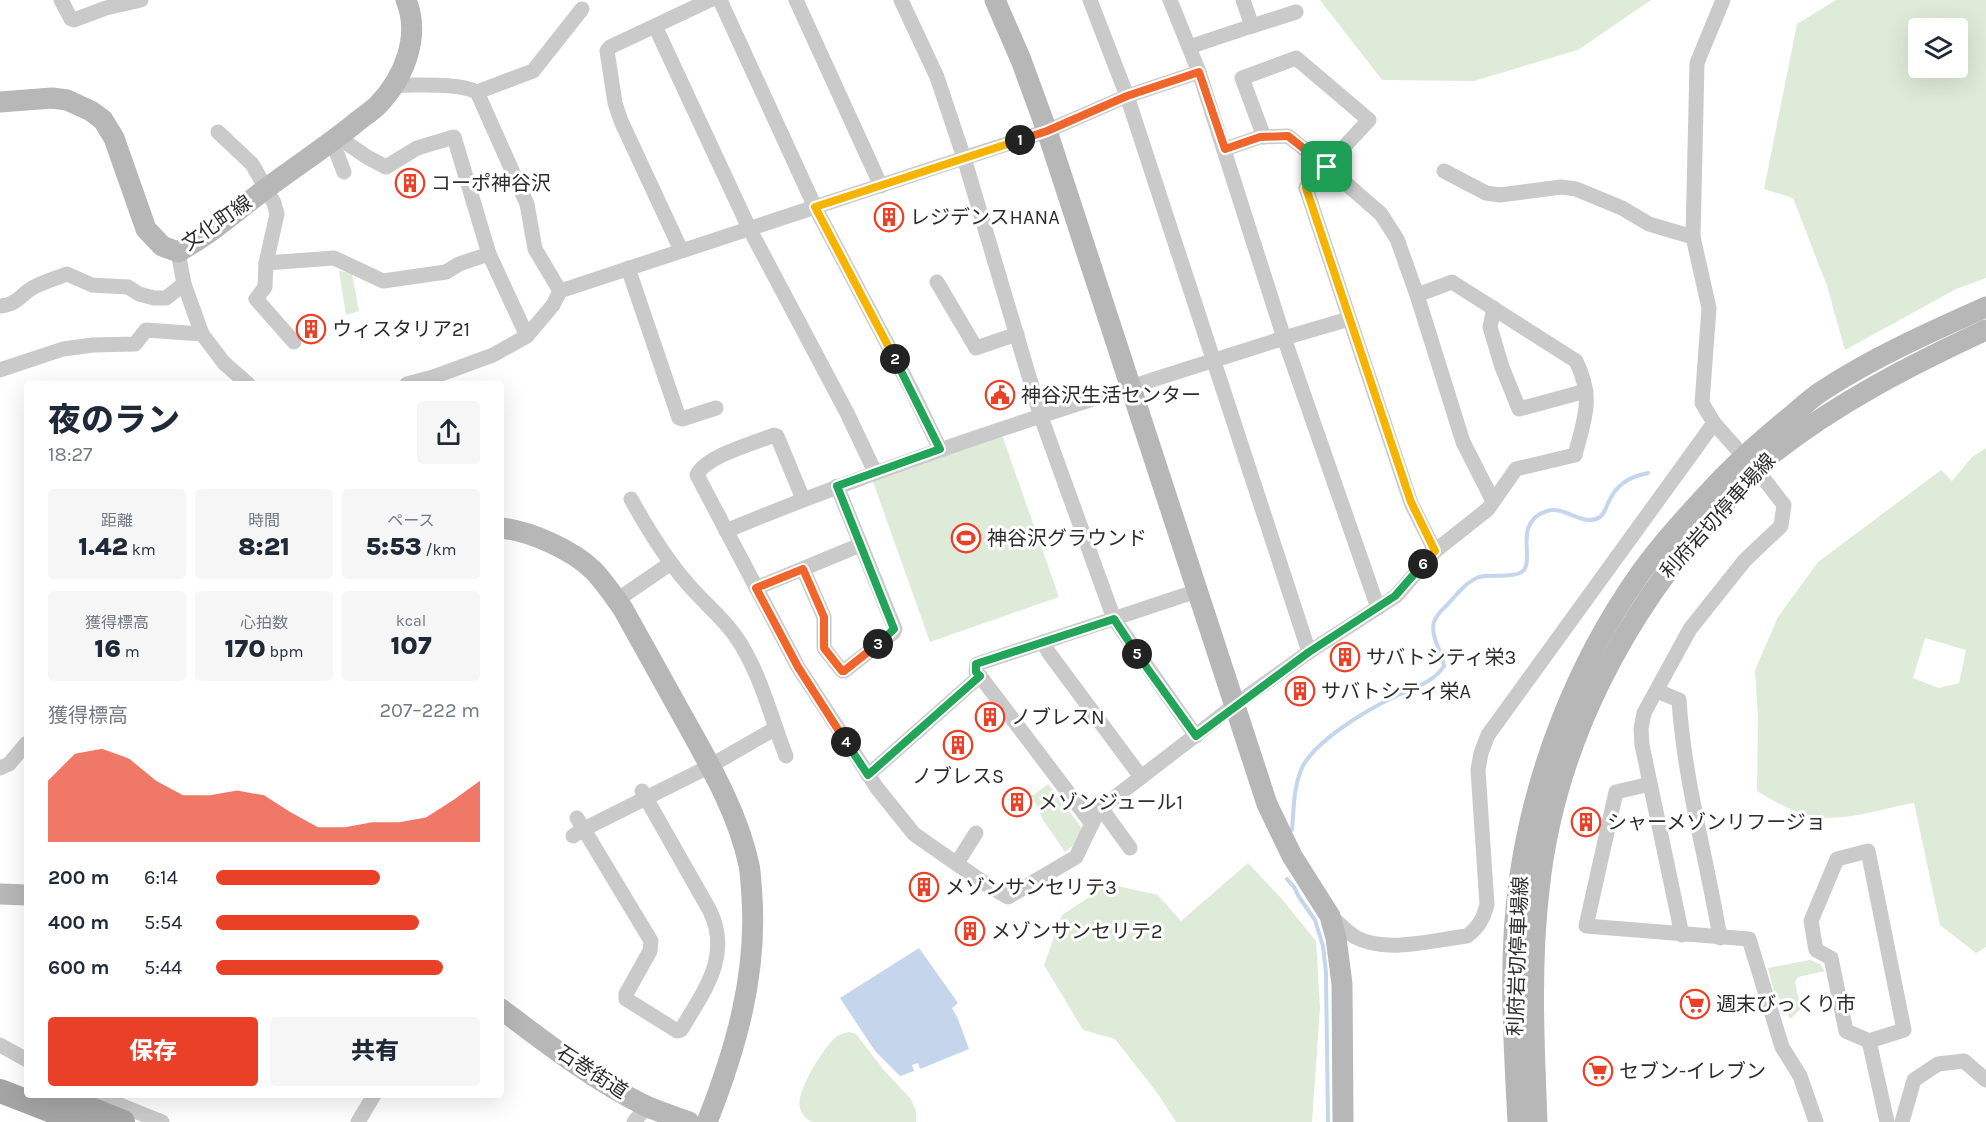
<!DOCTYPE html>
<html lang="ja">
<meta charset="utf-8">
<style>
:root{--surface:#fff;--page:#f6f6f7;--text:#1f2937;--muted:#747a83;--accent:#eb4028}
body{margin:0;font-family:Karla,"Noto Sans JP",sans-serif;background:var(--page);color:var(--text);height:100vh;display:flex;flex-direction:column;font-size:22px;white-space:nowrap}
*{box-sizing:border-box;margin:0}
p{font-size:20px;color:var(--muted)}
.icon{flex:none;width:33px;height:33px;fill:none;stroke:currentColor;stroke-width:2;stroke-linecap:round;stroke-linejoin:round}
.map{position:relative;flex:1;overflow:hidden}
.sheet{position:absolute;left:24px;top:381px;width:480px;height:717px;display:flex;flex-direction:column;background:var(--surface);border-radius:6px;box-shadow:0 6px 24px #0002}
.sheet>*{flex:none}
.fabs{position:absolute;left:1908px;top:18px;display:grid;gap:12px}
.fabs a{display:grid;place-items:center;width:60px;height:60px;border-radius:6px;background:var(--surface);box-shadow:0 6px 24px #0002;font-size:30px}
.pin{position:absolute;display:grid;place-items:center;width:51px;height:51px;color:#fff;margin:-26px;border-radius:12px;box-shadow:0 3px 9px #0006}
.km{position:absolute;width:30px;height:30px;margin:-15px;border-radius:50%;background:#222;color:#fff;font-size:16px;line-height:30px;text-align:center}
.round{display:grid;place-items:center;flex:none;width:63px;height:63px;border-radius:6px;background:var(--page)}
.summary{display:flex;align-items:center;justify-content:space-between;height:102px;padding:0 24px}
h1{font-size:33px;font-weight:800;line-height:45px}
.figures{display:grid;grid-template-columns:repeat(3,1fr);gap:9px;height:102px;padding:6px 24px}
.figures div{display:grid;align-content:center;border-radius:6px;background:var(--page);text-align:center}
.figures b{font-size:26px;font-weight:800}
.figures small{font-size:16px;font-weight:400}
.figures p{font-size:16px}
.chart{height:168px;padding:12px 24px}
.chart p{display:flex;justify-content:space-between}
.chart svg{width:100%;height:108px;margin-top:6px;fill:var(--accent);opacity:.7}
.button{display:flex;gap:12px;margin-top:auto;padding:12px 24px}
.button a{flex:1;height:69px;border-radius:6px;background:var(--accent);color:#fff;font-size:24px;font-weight:800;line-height:69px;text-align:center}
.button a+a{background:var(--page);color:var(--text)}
ul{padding:0 24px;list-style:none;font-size:20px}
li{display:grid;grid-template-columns:96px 72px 1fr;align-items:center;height:45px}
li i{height:15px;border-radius:8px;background:var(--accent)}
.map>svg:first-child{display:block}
</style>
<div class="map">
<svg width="1986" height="1122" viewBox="0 0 1986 1122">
<rect width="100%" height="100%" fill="#fff"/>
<!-- green -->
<g fill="#dfebd9" fill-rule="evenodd">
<path d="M1320,0H1651L1578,50L1474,81L1382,80Z"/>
<path d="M1836,0H1986V278L1956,289L1845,350L1827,286L1793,198L1764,189L1797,24ZM1918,28H1958V68H1918Z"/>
<path d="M339,271L352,273L359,311L346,315Z"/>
<path d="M1002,435L1059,597L930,642L872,479Z"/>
<path d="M1986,448V947L1976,953L1940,925L1914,803C1882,808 1845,823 1812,816C1792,812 1774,801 1757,791L1758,717L1755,670L1778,617L1818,562L1941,470L1952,481L1972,457ZM1925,638L1966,650L1959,683L1939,688L1913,678Z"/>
<path d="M1048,784L1082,828L1075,844L1065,852L1043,820L1032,796Z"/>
<path d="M1248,863L1281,898L1316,941L1320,1008L1312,1122H1176L1158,1094L1115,1039L1083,1030L1044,965L1062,915L1109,884L1158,895L1181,921Z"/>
<path d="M1810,960L1820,964L1825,971L1798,977L1795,982L1801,1009L1790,1019L1780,999L1774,992L1768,968Z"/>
<path d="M849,1032L856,1034L883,1069L910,1098L916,1110V1122H812C806,1119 802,1115 800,1108C795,1092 824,1047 836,1037C840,1034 844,1033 849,1032Z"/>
</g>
<!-- water -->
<path fill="#c4d5ec" d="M919,948L958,1003L952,1008L958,1019L969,1049L920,1069L918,1063L912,1065L914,1071L900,1076L875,1051L840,998Z"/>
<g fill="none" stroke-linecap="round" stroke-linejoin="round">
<!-- stream -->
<g stroke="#c4d5ec" stroke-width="4">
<path d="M1292,830C1294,809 1293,790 1301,770C1313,741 1370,708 1398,695C1415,687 1434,682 1444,666C1442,651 1430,637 1434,622C1436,615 1443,609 1448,604C1457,594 1466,582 1479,577C1491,574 1516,579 1524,570C1534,557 1513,522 1547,511C1565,505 1583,528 1600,517C1605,513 1606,507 1609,501C1617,484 1629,477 1648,473"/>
<path d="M1287,879L1294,887L1299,897L1315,920L1323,946L1326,973L1328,1122"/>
</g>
<!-- street -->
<g stroke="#cacaca" stroke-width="15">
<path d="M61,0L71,19L74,20L106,8L141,0"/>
<path d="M720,0L815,207L910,387L940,449"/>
<path d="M796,0L881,186"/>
<path d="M1090,0L1127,96L1309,652"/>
<path d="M1170,0L1199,72"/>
<path d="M1243,0L1252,26L1296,12"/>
<path d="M655,26L749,228L847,413L875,472"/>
<path d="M1189,47L1252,26"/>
<path d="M393,85C417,86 457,82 477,92L527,204L535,249L560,291"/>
<path d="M477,92L533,71L582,9"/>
<path d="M218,132L252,164L274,203L277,214L266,263L334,258L383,281L446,272L459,264L489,254"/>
<path d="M338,137L367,157L386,167L417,148L454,137L489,254L527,336"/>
<path d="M1264,137L1242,78L1296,58L1369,120L1306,188L1411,503L1435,551"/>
<path d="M332,141L344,172"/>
<path d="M1225,149L1260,137L1288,136L1327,167L1381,214L1397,239L1417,295L1463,442L1493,501"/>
<path d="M1444,171L1486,193L1500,195L1561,187L1576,189L1622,208L1649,224L1693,237"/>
<path d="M681,250L621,121L615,103L607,51L610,47L710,0"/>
<path d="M178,252L184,284L202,334L224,363L248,384"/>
<path d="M266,263L265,287L256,299L294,342"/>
<path d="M628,268L679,418L682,419L716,408"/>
<path d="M937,282L976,348L1017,334"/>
<path d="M0,306C18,305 21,293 36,286C46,281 57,278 67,274L92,285L128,287L139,294L154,298H166L184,284"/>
<path d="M1494,308L1490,327L1502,367L1519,409L1586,391"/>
<path d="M0,370L63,349L93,345L135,344L146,330L202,334"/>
<path d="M407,384L433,377L493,355L527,336L553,305L560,291L964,158L937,77L901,0"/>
<path d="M631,499C647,528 665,558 687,583C702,601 720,615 734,634C760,670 770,715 786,756"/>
<path d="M803,499L777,436L774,435C755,443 705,456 697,475L798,667L877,788L914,834L987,885L1008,897L1076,857L1098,811L1101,808L1235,705L1309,652L1396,596L1435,551L1488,509L1516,469L1575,455C1585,417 1594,398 1576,361L1452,282L1417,295"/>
<path d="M726,531C908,455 1097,398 1284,338L1378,608"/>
<path d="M803,569L824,617V648L842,671H844L894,632L895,629L837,486"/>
<path d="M756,588L860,545"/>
<path d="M617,600L671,563"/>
<path d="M1043,642L1049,653L1141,777"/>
<path d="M980,676L976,672L977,664L1197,591"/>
<path d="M1657,691L1679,700C1684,780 1707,859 1720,938"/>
<path d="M1196,736L1114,619L1041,417L964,158L1047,131L1127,96L1199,72L1284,338L1349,319"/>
<path d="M0,768L9,764L27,743"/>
<path d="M868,775L980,676L1092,824"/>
<path d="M1650,784L1616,792L1586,926L1749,939L1782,1047L1800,1076L1816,1122"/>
<path d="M1101,808L1130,848"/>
<path d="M577,818L651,941L650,951L626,994V999L677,1031L681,1030C703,992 732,957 710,911L642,791"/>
<path d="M573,836L584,829L710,766L776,728"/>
<path d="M1868,851L1904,1030L1869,1041L1846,1031L1831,958L1816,950L1811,921L1837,859Z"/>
<path d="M957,863L976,833"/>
<path d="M1330,916C1338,922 1346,931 1355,937C1386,954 1434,940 1467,936C1479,927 1483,919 1487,905L1478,770L1481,753L1488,735L1714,423"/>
<path d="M1682,935L1642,745L1641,729L1644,713L1690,629L1745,560L1781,526L1784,505L1767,483L1714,423L1702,403L1709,308L1693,237L1697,63L1723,0"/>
<path d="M1869,1041L1887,1122"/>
<path d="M0,1045L27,1060"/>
<path d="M95,1095L162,1122"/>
<path d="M358,1122L374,1095"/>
<path d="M634,1122L647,1106"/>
<path d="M1902,1122L1914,1080L1938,1064L1964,1061L1986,1080"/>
</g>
<!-- secondary -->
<g stroke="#b7b7b7" stroke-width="21">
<path d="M995,0L1021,60L1047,131L1267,804L1292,856L1330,916L1336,938L1342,984L1343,1122"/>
<path d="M0,102L52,98L67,100L91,111L103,120L114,138L146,229L162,246L178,252C213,233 243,205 275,182C301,163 328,145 353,125C361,118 371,112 378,105C404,78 421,36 406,0"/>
<path d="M501,528C530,531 573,550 594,571C605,583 614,596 623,609C644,647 666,686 687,724C712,769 738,814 749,865C751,875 751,886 752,897C757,975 736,1049 707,1122"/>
<path d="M0,894L27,895"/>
<path d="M501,1009C546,1043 595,1081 646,1106C660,1112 675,1117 689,1122"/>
<path d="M1518,1122C1514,1043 1508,961 1519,882C1534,773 1576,665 1639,575C1661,544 1686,517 1712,489C1736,463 1763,439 1790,417C1801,408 1811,398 1822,391C1874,357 1930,332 1986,307"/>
<path d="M1537,1122C1534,1045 1530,967 1539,890C1554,746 1624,612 1721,507C1737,489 1753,469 1772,454C1838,402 1911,365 1986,330"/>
</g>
<!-- primary -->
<g stroke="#a5a5a5" stroke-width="24">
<path d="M0,1091L80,1122"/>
<path d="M61,1097L123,1122"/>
</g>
</g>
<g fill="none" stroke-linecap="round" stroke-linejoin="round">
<!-- split-1 casing -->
<g stroke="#fff" stroke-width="12">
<path id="split-1" d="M1020,140L1047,131L1127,96L1199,72L1225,149L1260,137L1288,136L1327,167"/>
</g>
<!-- split-2 casing -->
<g stroke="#fff" stroke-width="12">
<path id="split-2" d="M895,359L815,207L1020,140"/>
</g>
<!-- split-3 casing -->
<g stroke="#fff" stroke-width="12">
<path id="split-3" d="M878,644L894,629L837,486L940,449L895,359"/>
</g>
<!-- split-4 casing -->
<g stroke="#fff" stroke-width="12">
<path id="split-4" d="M846,742L798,667L756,588L803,569L824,617V648L842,671H844L878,644"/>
</g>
<!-- split-5 casing -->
<g stroke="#fff" stroke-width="12">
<path id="split-5" d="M846,742L868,775L980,676L976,672V664L1114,619L1137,654"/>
</g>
<!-- split-6 casing -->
<g stroke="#fff" stroke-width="12">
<path id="split-6" d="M1137,654L1196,736L1309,652L1395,596L1423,564"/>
</g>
<!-- split-7 casing -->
<g stroke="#fff" stroke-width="12">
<path id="split-7" d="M1327,167L1306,188L1411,502L1435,551L1423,564"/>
</g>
<!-- split-1 -->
<use href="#split-1" stroke="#f0652b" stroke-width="8"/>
<!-- split-2 -->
<use href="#split-2" stroke="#f5b400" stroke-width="8"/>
<!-- split-3 -->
<use href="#split-3" stroke="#22a559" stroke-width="8"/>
<!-- split-4 -->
<use href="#split-4" stroke="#f0652b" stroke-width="8"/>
<!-- split-5 -->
<use href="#split-5" stroke="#22a559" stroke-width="8"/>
<!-- split-6 -->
<use href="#split-6" stroke="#22a559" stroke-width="8"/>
<!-- split-7 -->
<use href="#split-7" stroke="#f5b400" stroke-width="8"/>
</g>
<!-- icons -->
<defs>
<g id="building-ring" transform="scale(1.5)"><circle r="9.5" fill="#fff" stroke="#eb4028" stroke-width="1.5"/><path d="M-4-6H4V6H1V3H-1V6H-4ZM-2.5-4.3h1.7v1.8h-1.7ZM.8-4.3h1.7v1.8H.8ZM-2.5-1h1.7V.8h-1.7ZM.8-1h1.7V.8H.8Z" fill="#eb4028"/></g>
<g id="civic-ring" transform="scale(1.5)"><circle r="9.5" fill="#fff" stroke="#eb4028" stroke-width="1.5"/><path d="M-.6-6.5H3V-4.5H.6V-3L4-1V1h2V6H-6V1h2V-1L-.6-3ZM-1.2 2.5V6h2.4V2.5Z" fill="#eb4028"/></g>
<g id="stadium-ring" transform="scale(1.5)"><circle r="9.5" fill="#fff" stroke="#eb4028" stroke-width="1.5"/><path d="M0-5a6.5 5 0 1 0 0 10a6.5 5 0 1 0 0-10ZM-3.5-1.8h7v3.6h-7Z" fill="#eb4028"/></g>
<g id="supermarket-ring" transform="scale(1.5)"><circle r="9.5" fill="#fff" stroke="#eb4028" stroke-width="1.5"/><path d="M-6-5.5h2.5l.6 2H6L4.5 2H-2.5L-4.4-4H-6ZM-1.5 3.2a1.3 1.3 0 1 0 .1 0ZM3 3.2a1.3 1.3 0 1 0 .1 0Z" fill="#eb4028"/></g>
</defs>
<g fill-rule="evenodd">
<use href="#building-ring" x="410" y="183"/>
<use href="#building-ring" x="889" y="217"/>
<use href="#building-ring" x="311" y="329"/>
<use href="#civic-ring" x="1000" y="395"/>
<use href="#stadium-ring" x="966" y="538"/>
<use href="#building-ring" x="1345" y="657"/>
<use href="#building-ring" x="1300" y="691"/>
<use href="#building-ring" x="990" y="717"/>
<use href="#building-ring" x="958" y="745"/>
<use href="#building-ring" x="1017" y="802"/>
<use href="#building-ring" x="1586" y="822"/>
<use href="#building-ring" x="924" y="887"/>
<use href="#building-ring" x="970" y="931"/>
<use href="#supermarket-ring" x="1695" y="1004"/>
<use href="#supermarket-ring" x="1598" y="1071"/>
</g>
<g text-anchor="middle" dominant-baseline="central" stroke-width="6" stroke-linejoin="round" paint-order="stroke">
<!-- poi labels -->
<g font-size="20" fill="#2d2d2d" stroke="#fff" text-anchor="start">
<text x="431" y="183">コーポ神谷沢</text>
<text x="910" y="217">レジデンスHANA</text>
<text x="332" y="329">ウィスタリア21</text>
<text x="1021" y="395">神谷沢生活センター</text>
<text x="987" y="538">神谷沢グラウンド</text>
<text x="1366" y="657">サバトシティ栄3</text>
<text x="1321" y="691">サバトシティ栄A</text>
<text x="1011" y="717">ノブレスN</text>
<text x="958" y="776" text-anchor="middle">ノブレスS</text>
<text x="1038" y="802">メゾンジュール1</text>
<text x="1607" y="822">シャーメゾンリフージョ</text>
<text x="945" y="887">メゾンサンセリテ3</text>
<text x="991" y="931">メゾンサンセリテ2</text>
<text x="1716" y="1004">週末びっくり市</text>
<text x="1619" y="1071">セブン-イレブン</text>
</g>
<!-- street labels -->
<g font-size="20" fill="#2d2d2d" stroke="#fff">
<text transform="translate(217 223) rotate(-35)">文化町線</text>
<text transform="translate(1718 516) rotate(-48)">利府岩切停車場線</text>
<text transform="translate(1518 956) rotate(-88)">利府岩切停車場線</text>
<text transform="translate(592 1072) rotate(33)">石巻街道</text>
</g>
</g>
</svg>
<div class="fabs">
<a><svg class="icon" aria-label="layers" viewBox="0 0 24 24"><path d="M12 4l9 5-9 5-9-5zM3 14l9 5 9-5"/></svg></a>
</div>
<div class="pin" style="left:1327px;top:167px;background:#1e9e55"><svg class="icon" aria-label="arrive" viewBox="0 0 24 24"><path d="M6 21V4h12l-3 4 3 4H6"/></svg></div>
<b class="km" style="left:1020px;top:140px">1</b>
<b class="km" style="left:895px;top:359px">2</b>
<b class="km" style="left:878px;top:644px">3</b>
<b class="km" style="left:846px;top:742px">4</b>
<b class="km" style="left:1137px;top:654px">5</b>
<b class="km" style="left:1423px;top:564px">6</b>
<section class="sheet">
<div class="summary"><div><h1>夜のラン</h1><p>18:27</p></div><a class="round"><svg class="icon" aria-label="share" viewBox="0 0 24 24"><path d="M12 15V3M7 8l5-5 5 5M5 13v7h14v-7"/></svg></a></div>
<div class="figures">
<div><p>距離</p><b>1.42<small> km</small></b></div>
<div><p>時間</p><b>8:21</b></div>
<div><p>ペース</p><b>5:53<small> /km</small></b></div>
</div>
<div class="figures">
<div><p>獲得標高</p><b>16<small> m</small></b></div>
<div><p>心拍数</p><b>170<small> bpm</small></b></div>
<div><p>kcal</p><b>107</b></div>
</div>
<div class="chart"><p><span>獲得標高</span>207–222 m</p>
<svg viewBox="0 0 160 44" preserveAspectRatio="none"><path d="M0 44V19L10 8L20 6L30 10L40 19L50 25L60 25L70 23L80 25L90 32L100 38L110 38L120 36L130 36L140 34L150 27L160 19V44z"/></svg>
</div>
<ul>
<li><b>200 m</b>6:14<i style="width:62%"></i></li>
<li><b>400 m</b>5:54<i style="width:77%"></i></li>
<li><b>600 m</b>5:44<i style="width:86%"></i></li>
</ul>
<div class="button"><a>保存</a><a>共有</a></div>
</section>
</div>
